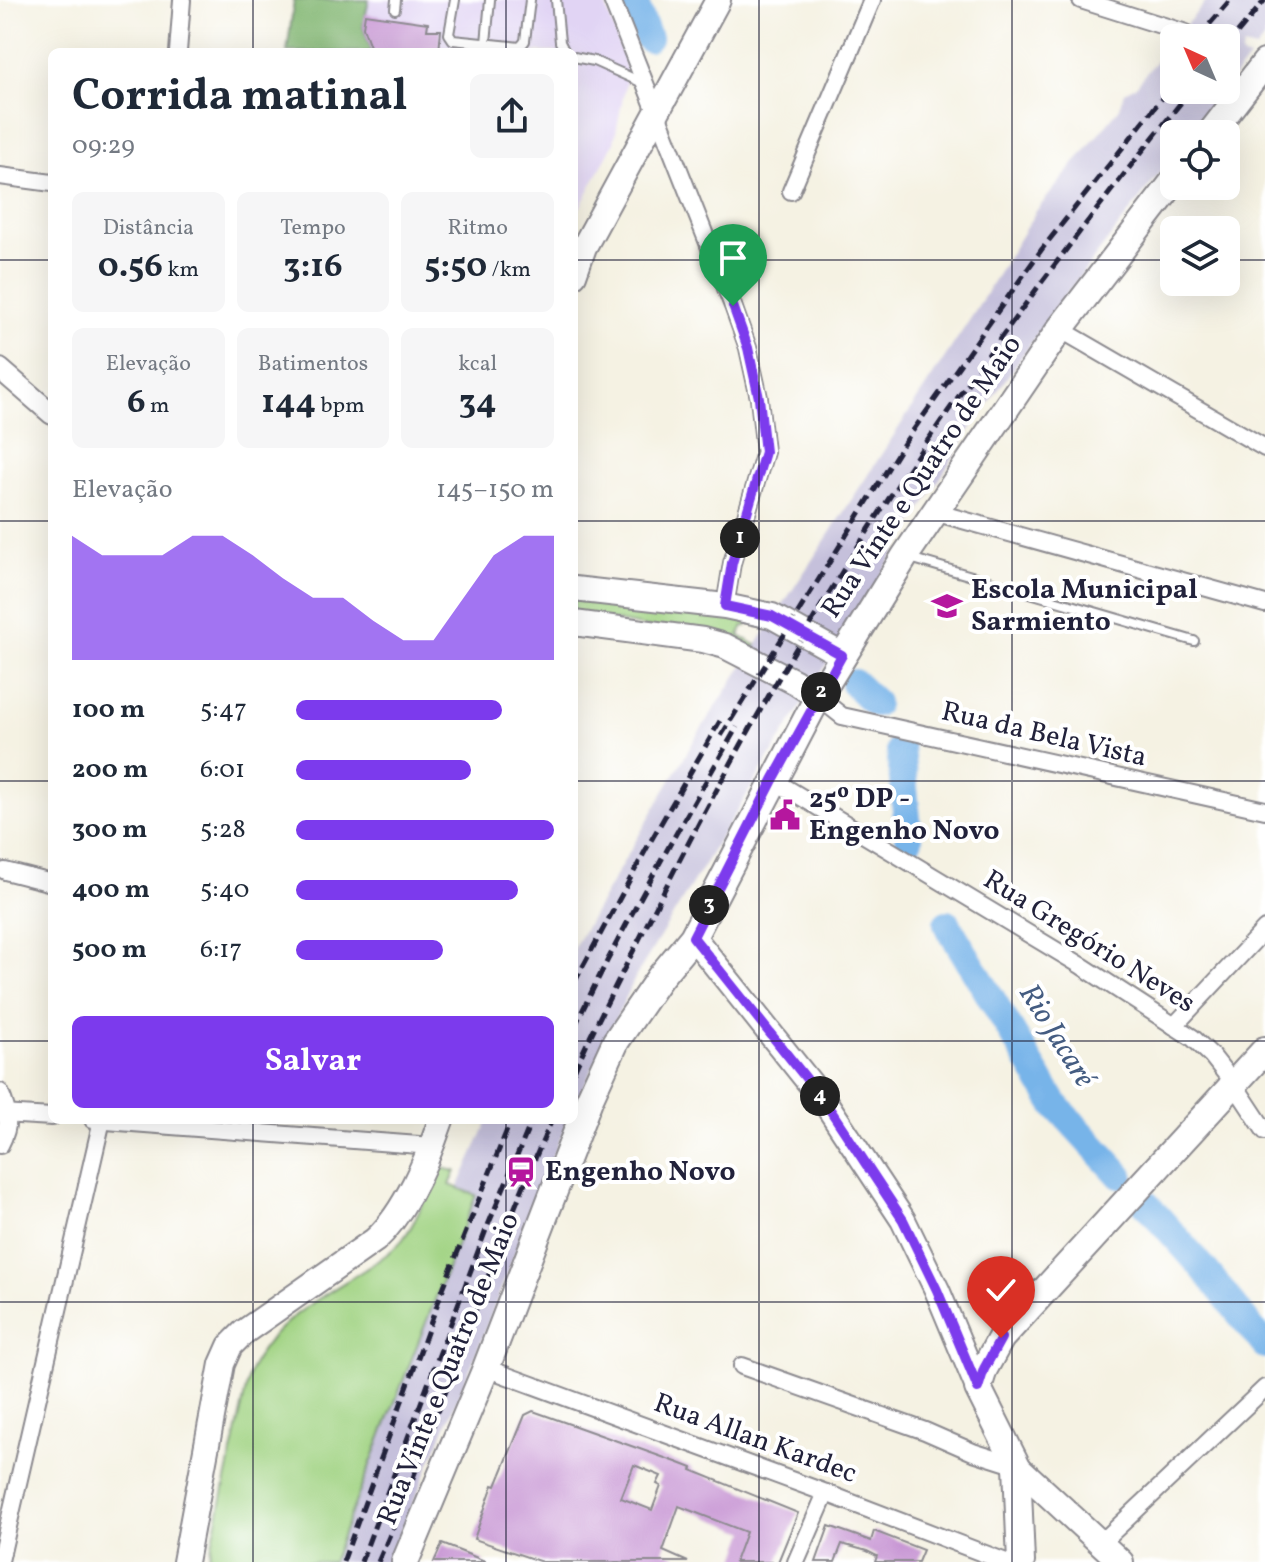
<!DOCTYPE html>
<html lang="pt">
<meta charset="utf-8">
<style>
:root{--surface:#fff;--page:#f6f6f7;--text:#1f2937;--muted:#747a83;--accent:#7c3aed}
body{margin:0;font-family:Vollkorn,serif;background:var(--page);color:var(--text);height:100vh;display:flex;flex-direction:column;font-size:30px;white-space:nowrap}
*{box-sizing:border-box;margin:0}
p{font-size:26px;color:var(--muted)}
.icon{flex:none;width:44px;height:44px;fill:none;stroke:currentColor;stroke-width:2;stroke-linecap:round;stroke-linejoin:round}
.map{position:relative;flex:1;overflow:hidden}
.panel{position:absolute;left:48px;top:48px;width:530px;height:1076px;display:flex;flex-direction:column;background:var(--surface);border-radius:12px;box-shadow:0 8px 32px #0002}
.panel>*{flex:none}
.needle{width:52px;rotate:316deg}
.tools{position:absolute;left:1160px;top:24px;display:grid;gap:16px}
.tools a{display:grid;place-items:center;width:80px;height:80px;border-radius:12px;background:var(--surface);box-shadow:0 8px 32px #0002;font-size:40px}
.pin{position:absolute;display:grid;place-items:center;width:68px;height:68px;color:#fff;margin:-82px -34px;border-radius:50% 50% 50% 0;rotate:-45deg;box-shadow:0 0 8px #0007}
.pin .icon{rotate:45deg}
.km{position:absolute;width:40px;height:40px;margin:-20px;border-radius:50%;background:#222;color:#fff;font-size:22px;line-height:40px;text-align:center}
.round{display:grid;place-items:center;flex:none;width:84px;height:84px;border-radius:12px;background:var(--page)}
.overview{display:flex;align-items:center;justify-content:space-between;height:136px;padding:0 24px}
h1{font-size:44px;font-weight:700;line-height:60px}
.metrics{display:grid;grid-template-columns:repeat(3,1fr);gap:12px;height:136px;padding:8px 24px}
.metrics div{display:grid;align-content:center;border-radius:12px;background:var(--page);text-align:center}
.metrics b{font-size:34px;font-weight:700}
.metrics small{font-size:22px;font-weight:400}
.metrics p{font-size:22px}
.chart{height:224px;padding:16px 24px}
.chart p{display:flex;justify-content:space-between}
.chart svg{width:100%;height:144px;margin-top:8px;fill:var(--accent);opacity:.7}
.button{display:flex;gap:16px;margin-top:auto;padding:16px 24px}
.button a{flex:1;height:92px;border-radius:12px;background:var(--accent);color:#fff;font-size:32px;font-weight:700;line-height:92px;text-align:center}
ul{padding:0 24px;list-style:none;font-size:26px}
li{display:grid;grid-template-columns:128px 96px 1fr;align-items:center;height:60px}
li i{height:20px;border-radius:10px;background:var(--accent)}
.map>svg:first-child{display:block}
</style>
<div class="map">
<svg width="1265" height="1562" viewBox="0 0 1265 1562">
<rect width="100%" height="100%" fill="#fff"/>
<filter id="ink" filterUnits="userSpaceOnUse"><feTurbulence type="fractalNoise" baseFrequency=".0125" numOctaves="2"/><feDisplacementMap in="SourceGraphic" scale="16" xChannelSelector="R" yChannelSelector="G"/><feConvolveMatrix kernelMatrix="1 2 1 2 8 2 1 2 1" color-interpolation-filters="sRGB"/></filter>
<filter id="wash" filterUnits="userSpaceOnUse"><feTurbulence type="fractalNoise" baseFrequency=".006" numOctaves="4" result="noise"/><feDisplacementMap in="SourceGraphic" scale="32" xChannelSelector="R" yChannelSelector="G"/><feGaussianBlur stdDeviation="1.8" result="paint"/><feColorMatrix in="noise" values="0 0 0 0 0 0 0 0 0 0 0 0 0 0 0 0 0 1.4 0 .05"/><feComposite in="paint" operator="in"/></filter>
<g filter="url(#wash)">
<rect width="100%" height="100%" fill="#f5f2e3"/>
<!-- built -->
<path fill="#e1d4f4" d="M369,0H604L628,72L614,142L574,219V52H372L363,27Z"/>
<!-- industrial -->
<g fill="#c5c0db">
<path d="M1208,0H1265V38L1256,49L1244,46L1241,55L1249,58L1226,87V38H1191L1196,32L1184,27Z"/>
<path d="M1176,35L1182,38H1174V90H1223L1189,134H1174V154L1050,316L968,433L636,976L574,1108V947L696,737L976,310L1036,211L1119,109L1125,92L1137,85Z"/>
<path d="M488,1120H569L552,1157L473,1362L388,1562H292Z"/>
</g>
<!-- green -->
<g fill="#a0d382" stroke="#617a5e" stroke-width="2">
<path d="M574,600L748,619L747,626H743L739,636L756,645L754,648L574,613Z"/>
<path d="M437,1167L456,1171L450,1185L476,1195L332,1562H208L249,1375C266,1325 322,1297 364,1270C377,1261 393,1252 403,1239C419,1218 427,1191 437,1167Z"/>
</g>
<!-- forest -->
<path fill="#80b570" stroke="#516c56" stroke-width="2" d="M294,0H369L363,27L372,52H287Z"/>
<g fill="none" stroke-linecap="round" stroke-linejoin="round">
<!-- river -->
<g stroke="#77b4e9" stroke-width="28">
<path d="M634,0L648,38"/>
<path d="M854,683L875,703"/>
<path d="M900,748L909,839"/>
<path d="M947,924L1054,1103L1120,1175"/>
<path d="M1146,1204L1204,1269L1265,1345"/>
</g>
</g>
<g id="blocks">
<!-- building -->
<g fill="#c591d2" fill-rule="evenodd">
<path d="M365,14L428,23L427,30H441L439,52H372L363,27Z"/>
<path d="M533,1411L679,1463L692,1468L691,1470L798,1513L778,1562H735L746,1532L679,1506L663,1551L688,1562H542L474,1539L493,1485L496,1486L525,1415ZM634,1465L661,1476L657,1484L661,1486L652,1510L621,1498Z"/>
<path d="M829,1526L871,1541L874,1531L923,1550L918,1562H875L877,1556L867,1551L842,1544L835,1562H816Z"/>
<path d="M442,1544L485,1561V1562H434Z"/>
</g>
</g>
</g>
<g filter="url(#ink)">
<use href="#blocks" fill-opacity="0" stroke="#8c8a8f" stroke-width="2"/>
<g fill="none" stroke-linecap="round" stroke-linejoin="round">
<!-- service casing -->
<g stroke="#8c8a8f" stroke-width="12">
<g id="service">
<path d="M455,0L449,34L453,40L520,47L525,41L530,0"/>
<path d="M556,0L560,42L565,52"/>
<path d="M395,9L396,0"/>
<path d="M486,43L490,0"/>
<path d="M574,57L594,61L643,83"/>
<path d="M910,558L1194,641"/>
</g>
</g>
<!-- minor casing -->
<g stroke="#8c8a8f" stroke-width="20">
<g id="minor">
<path d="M612,0L733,306L748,348L759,398L765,452L732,563L725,606"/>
<path d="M1081,0L1186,33"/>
<path d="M178,52L182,0"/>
<path d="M0,176L52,183"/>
<path d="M791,191L872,0"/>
<path d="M1060,329L1265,448"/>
<path d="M934,512L1265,604"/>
<path d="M818,697L842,716L1265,810"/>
<path d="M773,780L1082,966L1193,1038L1212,1056L1234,1084L1265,1131"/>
<path d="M5,871L52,883"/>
<path d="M1174,1026L1265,929"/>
<path d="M0,1092C9,1113 11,1124 0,1145"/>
<path d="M2,1114L52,1117"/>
<path d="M93,1120L432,1146"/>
<path d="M742,1366L925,1431L973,1452L1017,1466"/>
<path d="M486,1368L826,1493L1006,1562"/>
<path d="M1101,1543L1265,1388"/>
<path d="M0,1561L102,1120"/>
<path d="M796,1562L826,1493"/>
</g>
</g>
<!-- tertiary casing -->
<g stroke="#8c8a8f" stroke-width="24">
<path id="tertiary" d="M0,369L52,414"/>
</g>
<!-- secondary casing -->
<g stroke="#8c8a8f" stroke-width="28">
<g id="secondary">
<path d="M574,275L584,247L718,0"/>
<path d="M574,589L725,606L772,616L842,655"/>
<path d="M574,623L703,640L725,646L795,682L818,697"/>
<path d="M693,937L825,1102L903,1220L937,1290L978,1388"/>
<path d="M1017,1466L1121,1562"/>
<path d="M185,1562L222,1364L230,1346L244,1332L375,1240C405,1213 428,1158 441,1120"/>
</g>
</g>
<!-- primary casing -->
<g stroke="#8c8a8f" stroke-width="30">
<g id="primary">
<path d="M1210,134L1265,63"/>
<path d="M405,1562L486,1368L589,1100L616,1041L660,977L693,937L818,697L905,556L1060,329L1174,181"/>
<path d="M1021,1562L1017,1466L978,1388L984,1369L1001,1338L1265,1050"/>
</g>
</g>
<!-- service -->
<use href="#service" stroke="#fff" stroke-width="8"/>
<!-- minor -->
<use href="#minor" stroke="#fff" stroke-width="16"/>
<!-- tertiary -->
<use href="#tertiary" stroke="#fff" stroke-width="20"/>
<!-- secondary -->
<use href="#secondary" stroke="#fff" stroke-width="24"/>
<!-- primary -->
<use href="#primary" stroke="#fff" stroke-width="26"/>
<!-- rail -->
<g stroke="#22223b" stroke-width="5" stroke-dasharray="12 6" stroke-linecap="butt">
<path d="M1198,38L1230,0"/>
<path d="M1226,47L1265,0"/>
<path d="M721,736L902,446L1042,249L1174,83"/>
<path d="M574,983L649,844L720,721"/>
<path d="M574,1028C623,925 680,826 737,727"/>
<path d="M574,1071C596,1023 620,977 644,930C726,766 816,605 919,453C1005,328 1096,208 1191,90"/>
<path d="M343,1562L444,1286L511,1120"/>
<path d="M361,1562L486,1230L532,1120"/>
<path d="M378,1562C442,1417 486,1265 552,1120"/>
</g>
</g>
</g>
<g fill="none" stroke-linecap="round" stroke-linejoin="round" filter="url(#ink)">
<!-- route casing -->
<g stroke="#fff" stroke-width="16">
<path id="route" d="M733,306L748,348L759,398L765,452L732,563L725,606L772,616L842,655L773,780L693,937L825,1102L903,1220L937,1290L978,1388L984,1369L1001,1338"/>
</g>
<!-- route -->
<use href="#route" stroke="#7c3aed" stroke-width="10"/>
</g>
<!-- grid -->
<path fill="none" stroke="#22223b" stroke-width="2" stroke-opacity="0.55" d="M253,0V52M506,0V52M759,0V1562M1012,0V1562M0,260H52M574,260H1174M1226,260H1265M0,521H52M574,521H1265M0,781H52M574,781H1265M0,1041H52M574,1041H1265M253,1120V1562M506,1120V1562M0,1302H1265"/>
<!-- icons -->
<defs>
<g id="school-bare" transform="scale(2.4)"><path d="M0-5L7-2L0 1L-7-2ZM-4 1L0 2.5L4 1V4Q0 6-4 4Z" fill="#b5179e" stroke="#fff" stroke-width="2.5" paint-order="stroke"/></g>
<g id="civic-bare" transform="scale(2.4)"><path d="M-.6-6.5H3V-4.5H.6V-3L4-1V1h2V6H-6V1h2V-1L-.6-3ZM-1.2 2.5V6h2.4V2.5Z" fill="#b5179e" stroke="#fff" stroke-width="2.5" paint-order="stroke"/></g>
<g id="station-bare" transform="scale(2.4)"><path d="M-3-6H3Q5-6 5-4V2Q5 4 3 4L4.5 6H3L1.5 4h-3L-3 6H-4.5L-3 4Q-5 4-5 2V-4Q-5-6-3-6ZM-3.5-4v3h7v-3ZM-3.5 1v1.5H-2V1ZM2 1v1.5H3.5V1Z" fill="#b5179e" stroke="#fff" stroke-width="2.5" paint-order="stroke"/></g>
</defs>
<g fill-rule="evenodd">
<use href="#school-bare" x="947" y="606"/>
<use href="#civic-bare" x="785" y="815"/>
<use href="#station-bare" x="521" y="1172"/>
</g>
<g text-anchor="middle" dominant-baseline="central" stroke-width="8" stroke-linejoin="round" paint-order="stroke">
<!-- street labels -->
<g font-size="28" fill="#22223b" stroke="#fff">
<text transform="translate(922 477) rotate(-56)">Rua Vinte e Quatro de Maio</text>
<text transform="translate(1044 735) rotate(13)">Rua da Bela Vista</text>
<text transform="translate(1089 942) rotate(32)">Rua Gregório Neves</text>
<text transform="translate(449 1369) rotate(-68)">Rua Vinte e Quatro de Maio</text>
<text transform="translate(755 1439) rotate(20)">Rua Allan Kardec</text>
</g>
<!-- poi labels -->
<g font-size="28" font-weight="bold" fill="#22223b" stroke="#fff" text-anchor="start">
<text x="971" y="590">Escola Municipal<tspan x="971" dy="32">Sarmiento</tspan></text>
<text x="809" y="799">25º DP -<tspan x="809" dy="32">Engenho Novo</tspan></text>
<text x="545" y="1172">Engenho Novo</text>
</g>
<!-- water labels -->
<g font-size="30" font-style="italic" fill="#445c81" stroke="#fff">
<text transform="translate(1056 1036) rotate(58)">Rio Jacaré</text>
</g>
</g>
</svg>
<div class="tools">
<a><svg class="needle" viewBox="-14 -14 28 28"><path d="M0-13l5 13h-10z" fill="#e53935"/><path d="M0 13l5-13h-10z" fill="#747a83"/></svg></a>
<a><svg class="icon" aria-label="locate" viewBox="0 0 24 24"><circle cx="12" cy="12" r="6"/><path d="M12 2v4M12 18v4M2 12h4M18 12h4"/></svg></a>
<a><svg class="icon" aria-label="layers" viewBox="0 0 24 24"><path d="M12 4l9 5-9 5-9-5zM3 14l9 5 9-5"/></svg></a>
</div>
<div class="pin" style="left:733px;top:306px;background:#1e9e55"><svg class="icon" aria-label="arrive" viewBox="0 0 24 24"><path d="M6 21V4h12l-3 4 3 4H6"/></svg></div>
<div class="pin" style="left:1001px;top:1338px;background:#d93025"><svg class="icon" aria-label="check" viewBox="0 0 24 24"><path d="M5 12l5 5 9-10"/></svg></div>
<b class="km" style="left:740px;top:538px">1</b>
<b class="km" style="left:821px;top:692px">2</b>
<b class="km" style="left:709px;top:905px">3</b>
<b class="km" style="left:820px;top:1096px">4</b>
<section class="panel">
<div class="overview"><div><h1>Corrida matinal</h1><p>09:29</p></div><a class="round"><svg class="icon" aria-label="share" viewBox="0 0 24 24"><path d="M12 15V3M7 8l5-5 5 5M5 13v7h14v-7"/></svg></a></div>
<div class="metrics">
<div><p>Distância</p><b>0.56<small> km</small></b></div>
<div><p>Tempo</p><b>3:16</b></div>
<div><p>Ritmo</p><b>5:50<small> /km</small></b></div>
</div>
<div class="metrics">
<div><p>Elevação</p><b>6<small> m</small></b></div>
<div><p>Batimentos</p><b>144<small> bpm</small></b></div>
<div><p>kcal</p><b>34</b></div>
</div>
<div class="chart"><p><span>Elevação</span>145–150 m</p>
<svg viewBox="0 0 160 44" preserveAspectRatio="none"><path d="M0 44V6L10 12L20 12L30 12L40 6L50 6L60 12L70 19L80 25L90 25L100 32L110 38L120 38L130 25L140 12L150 6L160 6V44z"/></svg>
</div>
<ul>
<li><b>100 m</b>5:47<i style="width:80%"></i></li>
<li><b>200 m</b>6:01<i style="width:68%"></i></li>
<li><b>300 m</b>5:28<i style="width:100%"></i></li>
<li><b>400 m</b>5:40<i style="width:86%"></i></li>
<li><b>500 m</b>6:17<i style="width:57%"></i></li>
</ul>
<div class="button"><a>Salvar</a></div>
</section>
</div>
